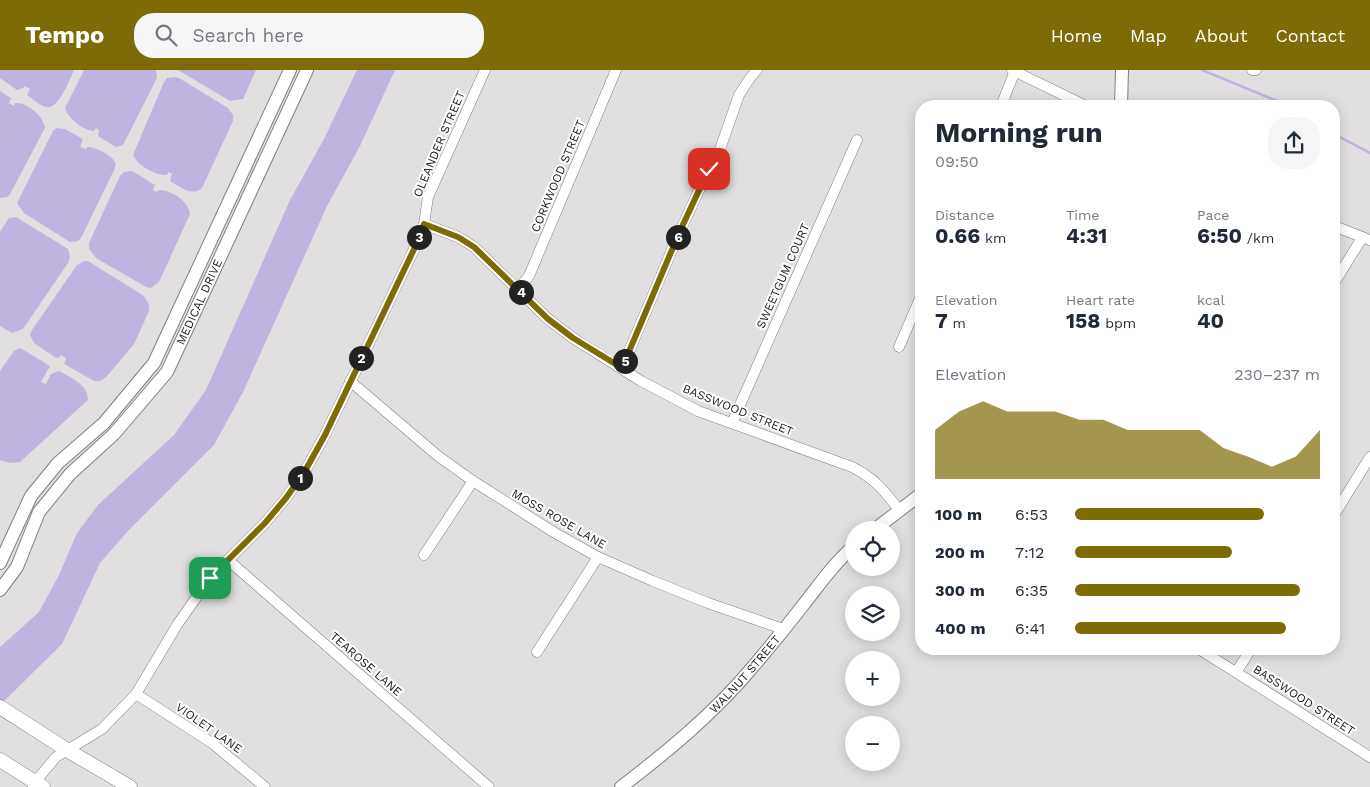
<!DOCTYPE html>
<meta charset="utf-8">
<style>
:root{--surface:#fff;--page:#f6f6f7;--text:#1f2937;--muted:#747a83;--accent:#7d6b05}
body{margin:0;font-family:"Work Sans",sans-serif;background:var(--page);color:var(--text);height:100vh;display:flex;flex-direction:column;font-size:19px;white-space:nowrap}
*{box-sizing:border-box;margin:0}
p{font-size:16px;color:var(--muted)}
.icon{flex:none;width:28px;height:28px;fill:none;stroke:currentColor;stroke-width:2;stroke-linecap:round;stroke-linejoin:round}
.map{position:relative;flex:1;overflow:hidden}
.side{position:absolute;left:915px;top:30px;width:425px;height:555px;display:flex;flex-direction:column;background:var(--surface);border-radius:20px;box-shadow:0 2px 12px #0003}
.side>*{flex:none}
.tools{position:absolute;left:845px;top:451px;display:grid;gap:10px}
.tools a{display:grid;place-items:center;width:55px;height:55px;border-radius:50%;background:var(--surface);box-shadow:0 2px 12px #0003;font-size:25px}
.pin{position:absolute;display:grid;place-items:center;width:42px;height:42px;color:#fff;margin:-21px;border-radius:10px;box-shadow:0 2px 8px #0006}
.km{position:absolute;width:25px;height:25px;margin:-12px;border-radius:50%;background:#222;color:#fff;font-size:14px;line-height:25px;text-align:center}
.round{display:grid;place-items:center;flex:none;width:52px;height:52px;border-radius:20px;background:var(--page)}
.overview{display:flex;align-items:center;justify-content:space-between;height:85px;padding:0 20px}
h1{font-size:28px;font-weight:700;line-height:38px}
.stats{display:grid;grid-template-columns:repeat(3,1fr);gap:8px;height:85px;padding:5px 20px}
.stats div{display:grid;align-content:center}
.stats b{font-size:21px;font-weight:700}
.stats small{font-size:14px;font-weight:400}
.stats p{font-size:14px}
.chart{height:140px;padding:10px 20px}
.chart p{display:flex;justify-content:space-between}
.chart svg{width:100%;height:90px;margin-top:5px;fill:var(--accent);opacity:.7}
ul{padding:0 20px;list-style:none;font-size:16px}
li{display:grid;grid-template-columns:80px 60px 1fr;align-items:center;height:38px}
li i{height:12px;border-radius:6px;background:var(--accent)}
header{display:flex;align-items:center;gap:30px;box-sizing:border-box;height:70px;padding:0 25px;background:var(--accent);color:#fff}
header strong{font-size:24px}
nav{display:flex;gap:28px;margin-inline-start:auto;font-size:18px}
.search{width:350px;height:45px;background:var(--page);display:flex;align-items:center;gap:12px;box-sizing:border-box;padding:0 18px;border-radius:20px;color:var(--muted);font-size:19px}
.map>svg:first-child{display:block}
</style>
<header>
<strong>Tempo</strong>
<div class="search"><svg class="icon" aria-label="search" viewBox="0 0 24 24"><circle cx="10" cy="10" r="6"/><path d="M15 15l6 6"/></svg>Search here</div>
<nav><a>Home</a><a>Map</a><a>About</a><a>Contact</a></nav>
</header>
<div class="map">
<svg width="1370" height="717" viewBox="0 0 1370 717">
<rect width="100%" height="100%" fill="#e2dfe0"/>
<!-- water -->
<g fill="#bfb4df">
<path d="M0,0H74C70,9 59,38 48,37C41,37 33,29 27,25L30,19L25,16L23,18L17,20L0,8Z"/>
<path d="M84,0H156L157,8L123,75L116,77L98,66L99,60L96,58L94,61C83,60 68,49 65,38Z"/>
<path d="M178,0H256L243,29L230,31Z"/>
<path d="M357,0H395L360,76L327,136L243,322L214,375L127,462L100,493L62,574L0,635V577L39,542L59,505L77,463L98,435L174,365L206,320L290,130L324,69Z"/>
<path d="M174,7L179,8L228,38L233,45V51L202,118C191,127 181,117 170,111L172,104L168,102L167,105C156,106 137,95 133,85L164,12L167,8Z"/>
<path d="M0,21L11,28L9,33L14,36L15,33C27,32 44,46 45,58L10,124L7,127L0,128Z"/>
<path d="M56,58L65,59L83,69L80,77L86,79L87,77C93,76 112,85 115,92C116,95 115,97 114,100L81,168L78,171L70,172L24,143L17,133L53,61Z"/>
<path d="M132,101L155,115L153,120L157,122L159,120C171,120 189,131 190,144L159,212L151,218L146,217L96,188L89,179V173L120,106L124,102Z"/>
<path d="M16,147L68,179L70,187L68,193L23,259L12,263L0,256V162L9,148Z"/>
<path d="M84,191H88L144,226L149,235V241L134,274L107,306C103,310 100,312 94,311L64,294L66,288L61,285L60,287L56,288L34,273L30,265L32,260L77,195Z"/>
<path d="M19,278L22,279L50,296L41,312L46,314L51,304L59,301C71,308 88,314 88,330L20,392L10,393L0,390V301L14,281Z"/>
</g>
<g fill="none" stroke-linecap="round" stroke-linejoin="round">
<!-- stream -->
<g stroke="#bfb4df" stroke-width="2.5">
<path d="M1202,0L1289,36"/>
<path d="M1334,64L1370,83"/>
</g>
<!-- minor casing -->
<g stroke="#837f81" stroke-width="11">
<g id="minor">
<path d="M1012,0L1086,36"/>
<path d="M1252,0H1256"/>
<path d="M1001,36L1015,1"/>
<path d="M424,154L458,167L474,177L548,249L573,268L641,311L698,341L852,397C874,408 884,420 899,440"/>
<path d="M1334,156L1370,170"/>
<path d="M1334,213L1362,168"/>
<path d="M518,219L529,206L616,0"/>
<path d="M899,277L921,226"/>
<path d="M622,298L680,161L709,99L718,85L739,25L750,8L757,0"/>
<path d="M350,311L438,386L473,411L555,463L598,487L653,511L708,533L783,559"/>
<path d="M732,353L857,70"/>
<path d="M1334,445L1370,387"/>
<path d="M424,485L473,411"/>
<path d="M228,490L489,717"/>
<path d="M1199,579L1370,687"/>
<path d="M537,582L598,487"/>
<path d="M1237,601L1251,579"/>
<path d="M136,624L212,673L265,717"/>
<path d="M33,717L35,712L56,687L102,659L136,624L177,555L210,508L265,453L286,428L305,401L325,365L417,173L424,154L428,127L485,0"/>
</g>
</g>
<!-- tertiary casing -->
<g stroke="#837f81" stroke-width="14">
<g id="tertiary">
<path d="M1121,36L1122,0"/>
<path d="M874,460L921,424"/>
<path d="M0,493L31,426L58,393L104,353L154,293L290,0"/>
<path id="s1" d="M0,520L17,497L39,442L70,404L114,364L167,302L307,0"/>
<path id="s2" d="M621,717C667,682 713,644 751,599C769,578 787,556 804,534C820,514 834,493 854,476"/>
</g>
</g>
<!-- secondary casing -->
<g stroke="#837f81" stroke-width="15">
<g id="secondary">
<path d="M0,637L67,680L130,717"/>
<path d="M0,690L43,717"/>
</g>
</g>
<!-- minor -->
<use href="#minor" stroke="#fff" stroke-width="10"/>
<!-- tertiary -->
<use href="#tertiary" stroke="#fff" stroke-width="12"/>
<!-- secondary -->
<use href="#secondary" stroke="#fff" stroke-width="14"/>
</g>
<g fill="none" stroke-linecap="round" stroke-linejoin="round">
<!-- route casing -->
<g stroke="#fff" stroke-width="10">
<path id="route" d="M210,508L265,453L286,428L305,401L325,365L417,173L424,154L458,167L474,177L548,249L573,268L622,298L680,161L709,99"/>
</g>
<!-- route -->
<use href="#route" stroke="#7d6b05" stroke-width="6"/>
</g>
<g text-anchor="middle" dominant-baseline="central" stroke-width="4" stroke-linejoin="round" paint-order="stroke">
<!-- street labels -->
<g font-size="12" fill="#1b1a1a" stroke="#fff">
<text transform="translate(439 74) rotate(-67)">OLEANDER STREET</text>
<text transform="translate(558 106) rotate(-67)">CORKWOOD STREET</text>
<text transform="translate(783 206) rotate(-66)">SWEETGUM COURT</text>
<text stroke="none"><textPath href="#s1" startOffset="355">MEDICAL DRIVE</textPath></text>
<text transform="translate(738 340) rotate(22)">BASSWOOD STREET</text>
<text transform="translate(559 449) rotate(30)">MOSS ROSE LANE</text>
<text transform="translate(366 594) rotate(41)">TEAROSE LANE</text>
<text stroke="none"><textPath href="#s2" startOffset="168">WALNUT STREET</textPath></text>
<text transform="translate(1304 630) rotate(33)">BASSWOOD STREET</text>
<text transform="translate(209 658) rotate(35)">VIOLET LANE</text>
</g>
</g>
</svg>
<div class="tools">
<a><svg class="icon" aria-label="locate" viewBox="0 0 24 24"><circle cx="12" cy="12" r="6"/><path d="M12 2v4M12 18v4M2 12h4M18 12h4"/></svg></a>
<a><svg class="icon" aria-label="layers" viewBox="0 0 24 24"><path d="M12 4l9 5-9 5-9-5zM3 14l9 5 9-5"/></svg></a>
<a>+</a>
<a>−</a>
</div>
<div class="pin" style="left:210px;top:508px;background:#1e9e55"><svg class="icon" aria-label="arrive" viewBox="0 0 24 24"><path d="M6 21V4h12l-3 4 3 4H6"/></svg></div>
<div class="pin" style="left:709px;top:99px;background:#d93025"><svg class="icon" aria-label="check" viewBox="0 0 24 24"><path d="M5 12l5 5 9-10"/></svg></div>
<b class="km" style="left:300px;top:408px">1</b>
<b class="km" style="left:361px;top:288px">2</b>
<b class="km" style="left:419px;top:167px">3</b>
<b class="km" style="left:521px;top:222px">4</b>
<b class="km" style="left:625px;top:291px">5</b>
<b class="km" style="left:678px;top:167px">6</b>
<section class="side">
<div class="overview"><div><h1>Morning run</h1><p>09:50</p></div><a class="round"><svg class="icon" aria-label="share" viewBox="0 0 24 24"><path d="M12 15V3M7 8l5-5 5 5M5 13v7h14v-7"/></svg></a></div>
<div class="stats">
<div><p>Distance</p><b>0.66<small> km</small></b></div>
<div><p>Time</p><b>4:31</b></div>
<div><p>Pace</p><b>6:50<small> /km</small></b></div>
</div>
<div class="stats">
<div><p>Elevation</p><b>7<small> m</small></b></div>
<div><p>Heart rate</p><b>158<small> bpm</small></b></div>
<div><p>kcal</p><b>40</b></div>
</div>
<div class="chart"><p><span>Elevation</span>230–237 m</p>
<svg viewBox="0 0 160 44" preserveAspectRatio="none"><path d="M0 44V20L10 11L20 6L30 11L40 11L50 11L60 15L70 15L80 20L90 20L100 20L110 20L120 29L130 33L140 38L150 33L160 20V44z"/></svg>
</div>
<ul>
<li><b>100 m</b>6:53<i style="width:77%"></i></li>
<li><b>200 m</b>7:12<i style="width:64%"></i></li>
<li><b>300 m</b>6:35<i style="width:92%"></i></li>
<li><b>400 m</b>6:41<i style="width:86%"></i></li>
</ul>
</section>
</div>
